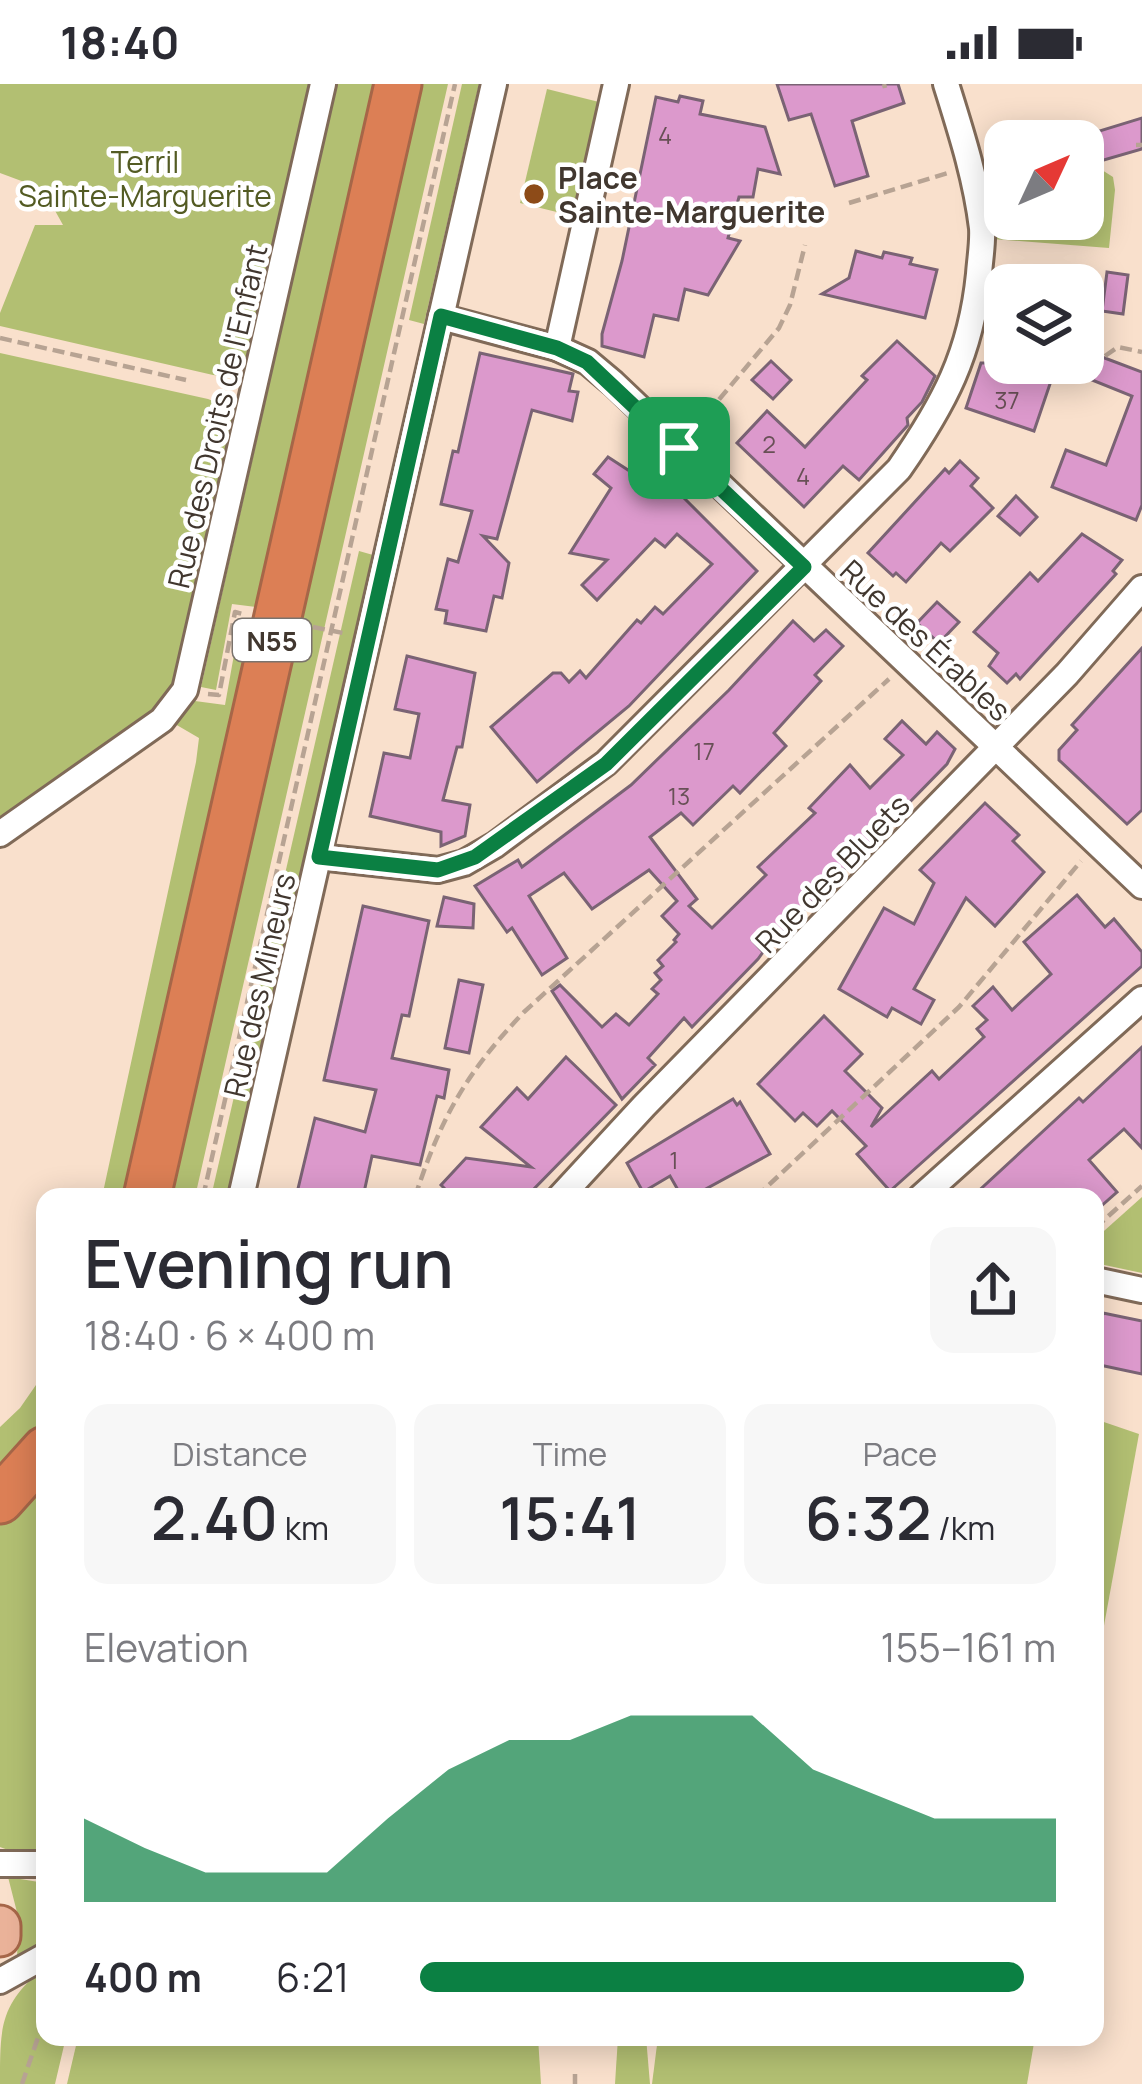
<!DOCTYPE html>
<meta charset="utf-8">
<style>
:root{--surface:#fff;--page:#f7f7f7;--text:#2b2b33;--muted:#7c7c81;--accent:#0b8043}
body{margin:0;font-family:Manrope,sans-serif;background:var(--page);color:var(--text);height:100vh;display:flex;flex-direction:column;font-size:45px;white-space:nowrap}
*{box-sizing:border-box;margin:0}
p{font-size:39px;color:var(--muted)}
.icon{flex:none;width:66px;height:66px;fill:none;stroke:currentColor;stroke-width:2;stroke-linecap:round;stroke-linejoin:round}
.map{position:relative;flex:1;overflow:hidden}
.sheet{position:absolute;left:36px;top:1104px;width:1068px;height:858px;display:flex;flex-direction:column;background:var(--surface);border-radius:24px;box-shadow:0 6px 30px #0003}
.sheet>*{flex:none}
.needle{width:78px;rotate:46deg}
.fabs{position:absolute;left:984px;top:36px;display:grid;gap:24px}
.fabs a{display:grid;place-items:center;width:120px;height:120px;border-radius:24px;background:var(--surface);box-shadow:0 6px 30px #0003;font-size:60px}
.pin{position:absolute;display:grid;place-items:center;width:102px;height:102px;color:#fff;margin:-51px;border-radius:24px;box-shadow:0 6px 18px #0006}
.round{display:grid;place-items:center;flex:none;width:126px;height:126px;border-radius:24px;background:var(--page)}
.overview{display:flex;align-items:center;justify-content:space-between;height:204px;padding:0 48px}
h1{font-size:66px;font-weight:600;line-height:90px}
.stats{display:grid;grid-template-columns:repeat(3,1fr);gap:18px;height:204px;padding:12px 48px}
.stats div{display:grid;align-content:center;border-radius:24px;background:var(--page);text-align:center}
.stats b{font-size:60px;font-weight:600}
.stats small{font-size:33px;font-weight:400}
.stats p{font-size:33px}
.chart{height:336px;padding:24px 48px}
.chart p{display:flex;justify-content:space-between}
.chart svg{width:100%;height:216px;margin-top:12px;fill:var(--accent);opacity:.7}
ul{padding:0 48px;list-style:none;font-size:39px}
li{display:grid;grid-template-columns:192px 144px 1fr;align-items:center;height:90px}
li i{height:30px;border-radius:15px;background:var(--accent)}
.status{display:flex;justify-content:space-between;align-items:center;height:84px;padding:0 60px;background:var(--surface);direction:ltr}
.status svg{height:33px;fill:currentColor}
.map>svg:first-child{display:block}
</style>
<div class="status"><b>18:40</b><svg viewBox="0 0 49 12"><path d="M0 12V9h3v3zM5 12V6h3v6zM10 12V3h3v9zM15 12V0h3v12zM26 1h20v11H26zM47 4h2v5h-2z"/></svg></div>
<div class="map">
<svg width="1142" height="2000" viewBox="0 0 1142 2000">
<rect width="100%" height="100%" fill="#f9e0cc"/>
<!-- green -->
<g fill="#b2bf72">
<path d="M0,0H313L252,273C242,290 233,293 213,291L0,242V229L35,141H63L43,105L0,89Z"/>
<path d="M337,0H384L278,467L256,523L232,520L216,606L201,603Z"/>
<path d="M415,0H448L195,1113H163L281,598C301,553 307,508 311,459Z"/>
<path d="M462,0H479L424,240L409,236Z"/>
<path d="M547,5L599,18L573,132L520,119Z"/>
<path d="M997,81H1005V135H1083V84L1102,86L1113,93L1115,106L1109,164L993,155L992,114L985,94Z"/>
<path d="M0,269L208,315L228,323L233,336L231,361L176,600L162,623L98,664L0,742Z"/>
<path d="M359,467L373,471L230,1113H211Z"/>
<path d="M240,537L252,540L245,595L134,1113H102L196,678L199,654L175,640L195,617L225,621Z"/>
<path d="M1142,1113V1189L1095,1179V1155Z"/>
<path d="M45,1288V1349L0,1398V1343L20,1324Z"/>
<path d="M1095,1335L1139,1350L1101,1558L1095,1559Z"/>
<path d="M45,1392V1767L19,1770L0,1763V1439Z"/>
<path d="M8,1793L45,1799V1858L17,1872L19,1836Z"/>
<path d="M45,1883V1953H66L55,2000H0C0,1941 0,1920 45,1883Z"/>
<path d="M78,1953H538L541,2000H67Z"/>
<path d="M618,1953H646L650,2000H615Z"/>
<path d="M658,1953H1035L1027,2000H652Z"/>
</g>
<!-- building -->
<g fill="#dc99cc" stroke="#7a6374" stroke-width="3">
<path d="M777,0H898L904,19L852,37L868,92L835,102L811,30L789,36Z"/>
<path d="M680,12L703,17L700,30L765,43L780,90L758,85L753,113H739L728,154L740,157L708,211L685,205L678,236L654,231L644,273L602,262V250L622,177L656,13L678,18Z"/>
<path d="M1142,34V65L1083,82V52Z"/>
<path d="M856,167L882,174L884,168L912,174L910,180L937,186L925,234L822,210L849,194Z"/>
<path d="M1107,188L1128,191L1123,230L1102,227Z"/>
<path d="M897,257L935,292L922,318L907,334L908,341L859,396L843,382L804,423L737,359L767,327L805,363L867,296L862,292Z"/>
<path d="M480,269L573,290L569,307L578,308L572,337L532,326L497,455L483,452L509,479L502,514L494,512L486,547L445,539L447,527L436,525L448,475L458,478L472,427L441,420L453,367L458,368Z"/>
<path d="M1102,273L1142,288V421L1136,436L1052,403L1066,366L1106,381L1132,312L1050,279H1101Z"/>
<path d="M771,277L791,296L773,315L752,296Z"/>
<path d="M981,279H1031L1029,287L1052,294L1034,347L966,324Z"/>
<path d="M608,373L645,397L656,386L757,487L629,622L537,698L491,643L553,589H561L569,598L580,587L586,594L637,536L641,539L655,523L663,530L712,480L677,450L665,463L655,455L597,516L582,501L607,476L570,469L611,404L594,390Z"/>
<path d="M960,377L978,394L971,402L993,424L950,467L941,459L906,498L896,489L893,492L868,469L945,385L949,389Z"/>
<path d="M1016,412L1037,433L1020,451L998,432Z"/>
<path d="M1082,450L1122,476L1113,487L1116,490L1020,595L1016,590L1007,599L989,582L998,569L974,548L1030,489L1038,497Z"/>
<path d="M937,518L959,538L939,559L917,539Z"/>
<path d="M793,537L814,557L826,546L843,562L815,591L821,597L774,649L786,662L740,709L733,702L693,741L681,729L650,753L697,815L689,822L712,844L766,791L758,783L815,729L809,724L850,681L870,704L903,671L885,655L902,637L926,660L937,648L955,665L947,680L767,864L751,855L763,868L758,875L692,943L684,934L648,974L655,981L622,1015L552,907L560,901L602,943L616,930L629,941L658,910L652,905L661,896L655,889L663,882L658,876L676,858L674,856L679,850L662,832L677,817L649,786L592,825L564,789L529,812L567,874L542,891L512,844L507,848L475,802L518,776L522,783L631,701L729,606Z"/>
<path d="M1142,564V726L1127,740L1059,676V666L1077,646L1072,641Z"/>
<path d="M407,572L475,589L462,663H457L443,716L470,721L465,752L441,762V748L370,732L384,669L410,674L419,630L395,625Z"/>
<path d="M985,719L1019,751L1013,757L1044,788L995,842L966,814L914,905L934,916L921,940L892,924L887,933L839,905L884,824L914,840L934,799L920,786Z"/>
<path d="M1077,811L1105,843L1114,835L1142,868V882L890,1107L857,1070L866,1062L832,1027L817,1042L803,1029L795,1037L758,1000L824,932L862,970L845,987L882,1024L871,1043L932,987L939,995L984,953L977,945L987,936L973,922L993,903L1012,926L1051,890L1024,858Z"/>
<path d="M444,813L474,820L473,844L437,842Z"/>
<path d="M363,822L429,837L409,932L402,931L392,974L449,986L444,1014L437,1012L420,1081L372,1072L363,1113H296L315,1034L365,1048L376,1006L324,996Z"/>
<path d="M459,896L483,901L469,969L445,964Z"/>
<path d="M1142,963V1064L1124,1045L1089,1076L1117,1108L1099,1124L1095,1113H972L1079,1014L1083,1018Z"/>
<path d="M566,973L616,1021L526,1113H453L441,1101L466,1074L531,1083L481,1043L517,1004L528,1015Z"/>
<path d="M733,1015L737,1021L740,1018L770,1070L691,1113H682L670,1092L643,1108L627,1079Z"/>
<path d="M1103,1229L1142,1237V1290L1095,1280Z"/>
</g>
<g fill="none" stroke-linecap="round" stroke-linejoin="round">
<!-- street casing -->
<g stroke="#806a58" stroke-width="30">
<g id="street">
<path d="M441,233L557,264L616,0"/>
<path d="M557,264L588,278L613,299L1142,802"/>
<path d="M0,750L162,636L185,606L323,0"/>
<path d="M319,773L438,786L464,779L495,761L606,679L899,385C944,320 971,270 979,190C980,175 983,159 982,144C976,94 961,48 946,0"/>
<path d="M241,1113L494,0"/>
<path d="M560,1113L644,1022L1067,590L1142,504"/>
<path d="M921,1113L1142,915"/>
<path d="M1095,1196L1142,1206"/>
<path d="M0,1780H45"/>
<path d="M0,1897L45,1872"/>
</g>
</g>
<!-- primary casing -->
<g stroke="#a66648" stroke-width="45">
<path id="primary" d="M0,1842V1852"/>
</g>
<!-- highway casing -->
<g stroke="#a66648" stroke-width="51">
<g id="highway">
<path d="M147,1113L398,0"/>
<path d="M0,1416L45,1366"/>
</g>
</g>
<!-- path -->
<g stroke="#b7a393" stroke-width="4.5" stroke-dasharray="12 6" stroke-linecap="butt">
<path d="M884,0L885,4"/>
<path d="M1051,57L1077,49"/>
<path d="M1136,61H1142"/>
<path d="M849,119L948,89"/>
<path d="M0,254L186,296"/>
<path d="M1105,272L1118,263L1142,268"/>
<path d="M696,343L779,244L790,221L805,161"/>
<path d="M313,543L343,549"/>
<path d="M208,610L219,611L235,528L243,530"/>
<path d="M203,1113L455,0"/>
<path d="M415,1113C441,1033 466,989 524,928L889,595"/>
<path d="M756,1113L959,923L1081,777"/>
<path d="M1095,1144L1142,1102"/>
<path d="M45,1831L41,1837L45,1843"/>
<path d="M575,1990V2000"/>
<path d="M22,2000L45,1933"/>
</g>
<!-- street -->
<use href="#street" stroke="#fff" stroke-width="24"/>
<!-- primary -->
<use href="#primary" stroke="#eab299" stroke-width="39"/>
<!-- highway -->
<use href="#highway" stroke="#dc7f55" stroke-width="45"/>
</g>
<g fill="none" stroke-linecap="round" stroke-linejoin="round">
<!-- route casing -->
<g stroke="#fff" stroke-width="24">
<path id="route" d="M441,232L557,264L587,278L804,483L606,680L475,773L438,786L319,773Z"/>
</g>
<!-- route -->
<use href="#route" stroke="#0b8043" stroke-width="15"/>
</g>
<!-- markers -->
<circle fill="#8d4b18" stroke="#fff" stroke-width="4.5" cx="534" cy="110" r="12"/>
<g text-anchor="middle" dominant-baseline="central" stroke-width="9" stroke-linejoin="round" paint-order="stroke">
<!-- number labels -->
<g font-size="24" fill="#685056">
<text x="665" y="50">4</text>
<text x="1007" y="315">37</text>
<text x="769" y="359">2</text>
<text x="803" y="391">4</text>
<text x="704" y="666">17</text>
<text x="679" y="711">13</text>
<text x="674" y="1075">1</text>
</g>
<!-- shield labels -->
<rect fill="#fff" stroke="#7a736d" stroke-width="3" x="233" y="535" width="78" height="42" rx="9"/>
<g font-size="27" font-weight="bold" fill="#41372f">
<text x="272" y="556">N55</text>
</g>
<!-- park labels -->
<g font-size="30" fill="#535b23" stroke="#fff">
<text x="145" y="77">Terril<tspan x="145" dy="34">Sainte-Marguerite</tspan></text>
</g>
<!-- poi labels -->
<g font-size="30" font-weight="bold" fill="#41372f" stroke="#fff" text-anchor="start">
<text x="558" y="93">Place<tspan x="558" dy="34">Sainte-Marguerite</tspan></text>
</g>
<!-- street labels -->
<g font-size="30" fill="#41372f" stroke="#fff">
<text transform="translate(217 332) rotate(-77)">Rue des Droits de l'Enfant</text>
<text transform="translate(926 556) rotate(43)">Rue des Érables</text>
<text transform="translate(832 789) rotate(-46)">Rue des Bluets</text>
<text transform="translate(259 901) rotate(-77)">Rue des Mineurs</text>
</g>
</g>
</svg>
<div class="fabs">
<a><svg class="needle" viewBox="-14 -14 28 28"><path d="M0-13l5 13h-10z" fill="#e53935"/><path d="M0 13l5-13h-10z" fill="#7c7c81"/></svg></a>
<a><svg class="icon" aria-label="layers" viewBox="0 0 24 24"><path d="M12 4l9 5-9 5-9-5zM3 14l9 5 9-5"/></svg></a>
</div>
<div class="pin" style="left:679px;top:364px;background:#1e9e55"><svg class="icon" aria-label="arrive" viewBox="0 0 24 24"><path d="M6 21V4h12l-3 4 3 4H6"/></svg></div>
<section class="sheet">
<div class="overview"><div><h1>Evening run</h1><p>18:40 · 6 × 400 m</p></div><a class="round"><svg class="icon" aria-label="share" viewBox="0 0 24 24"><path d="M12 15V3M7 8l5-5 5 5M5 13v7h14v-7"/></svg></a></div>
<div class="stats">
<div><p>Distance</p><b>2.40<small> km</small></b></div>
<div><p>Time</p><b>15:41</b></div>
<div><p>Pace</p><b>6:32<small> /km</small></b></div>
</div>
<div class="chart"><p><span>Elevation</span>155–161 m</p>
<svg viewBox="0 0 160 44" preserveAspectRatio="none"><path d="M0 44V27L10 33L20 38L30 38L40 38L50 27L60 17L70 11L80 11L90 6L100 6L110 6L120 17L130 22L140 27L150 27L160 27V44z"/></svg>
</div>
<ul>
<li><b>400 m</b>6:21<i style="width:95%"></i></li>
</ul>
</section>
</div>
